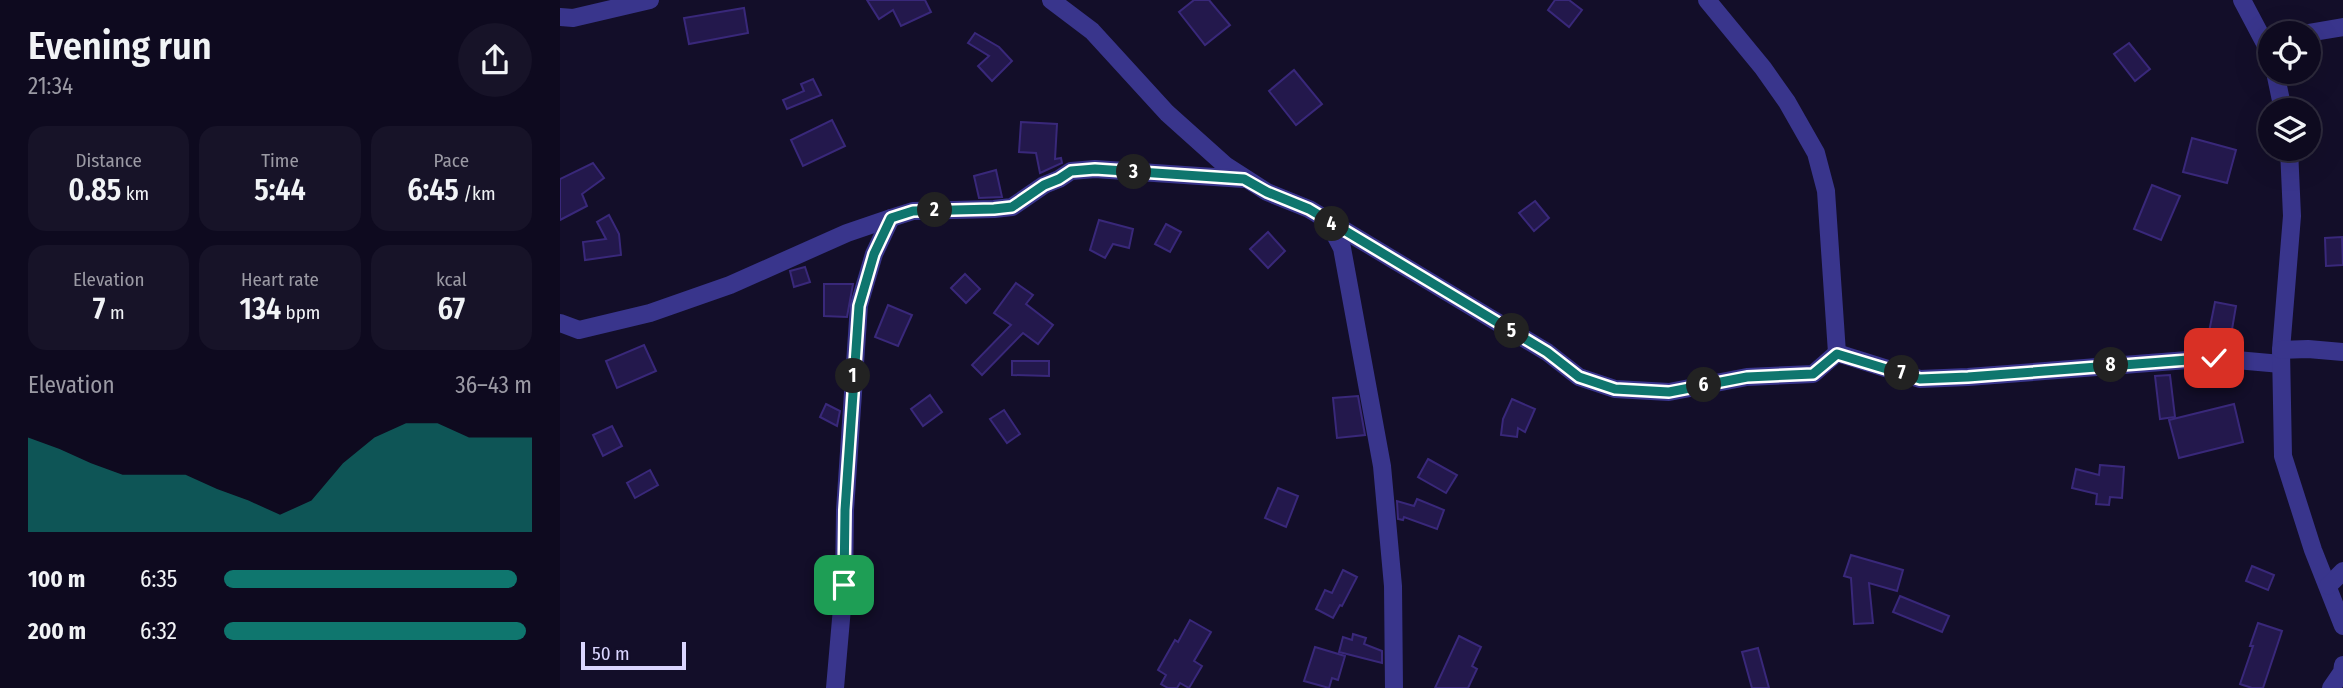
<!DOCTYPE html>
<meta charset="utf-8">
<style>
:root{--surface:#0e0a1f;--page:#171328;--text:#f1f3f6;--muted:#9b9aa4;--line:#2e2b3d;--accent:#0f766e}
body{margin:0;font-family:"Fira Sans Condensed",sans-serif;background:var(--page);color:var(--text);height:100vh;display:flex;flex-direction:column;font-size:26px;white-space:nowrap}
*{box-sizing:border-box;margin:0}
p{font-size:23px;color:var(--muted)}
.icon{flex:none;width:38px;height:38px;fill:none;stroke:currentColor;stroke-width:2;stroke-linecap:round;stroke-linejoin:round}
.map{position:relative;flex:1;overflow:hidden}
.side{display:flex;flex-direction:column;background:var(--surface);width:560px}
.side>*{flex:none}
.controls{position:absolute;left:1698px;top:21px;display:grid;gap:14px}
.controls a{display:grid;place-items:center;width:63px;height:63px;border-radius:50%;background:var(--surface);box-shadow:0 7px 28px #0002,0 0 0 2px var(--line);font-size:35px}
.scale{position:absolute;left:21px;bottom:18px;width:105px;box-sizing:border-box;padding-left:7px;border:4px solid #dbd6ff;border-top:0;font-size:19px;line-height:24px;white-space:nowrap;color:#dbd6ff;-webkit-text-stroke:5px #130e29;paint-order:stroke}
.pin{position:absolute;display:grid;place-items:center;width:60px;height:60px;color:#fff;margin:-30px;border-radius:14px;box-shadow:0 4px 10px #0006}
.km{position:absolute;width:35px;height:35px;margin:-18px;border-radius:50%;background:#222;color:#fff;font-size:19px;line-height:35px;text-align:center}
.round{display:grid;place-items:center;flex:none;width:74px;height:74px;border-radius:37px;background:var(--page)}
.headline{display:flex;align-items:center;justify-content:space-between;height:119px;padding:0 28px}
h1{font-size:38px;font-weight:600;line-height:52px}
.stats{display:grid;grid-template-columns:repeat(3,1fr);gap:10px;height:119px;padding:7px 28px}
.stats div{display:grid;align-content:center;border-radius:18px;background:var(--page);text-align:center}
.stats b{font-size:30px;font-weight:600}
.stats small{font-size:19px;font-weight:400}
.stats p{font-size:19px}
.chart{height:196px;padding:14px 28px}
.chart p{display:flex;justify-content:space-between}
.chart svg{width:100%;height:126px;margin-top:7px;fill:var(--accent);opacity:.7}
ul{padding:0 28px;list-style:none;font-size:23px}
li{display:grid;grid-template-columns:112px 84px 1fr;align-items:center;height:52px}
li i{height:18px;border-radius:9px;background:var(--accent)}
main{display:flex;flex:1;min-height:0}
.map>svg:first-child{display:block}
</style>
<main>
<section class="side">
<div class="headline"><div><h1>Evening run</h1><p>21:34</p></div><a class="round"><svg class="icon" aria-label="share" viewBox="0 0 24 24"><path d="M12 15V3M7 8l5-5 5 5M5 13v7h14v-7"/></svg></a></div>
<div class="stats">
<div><p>Distance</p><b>0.85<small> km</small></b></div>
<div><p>Time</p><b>5:44</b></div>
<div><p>Pace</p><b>6:45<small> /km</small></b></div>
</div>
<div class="stats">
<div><p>Elevation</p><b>7<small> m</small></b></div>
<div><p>Heart rate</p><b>134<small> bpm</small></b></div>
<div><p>kcal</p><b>67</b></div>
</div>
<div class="chart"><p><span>Elevation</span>36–43 m</p>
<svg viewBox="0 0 160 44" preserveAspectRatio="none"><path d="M0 44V11L10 15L20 20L30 24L40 24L50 24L60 29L70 33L80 38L90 33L100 20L110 11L120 6L130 6L140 11L150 11L160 11V44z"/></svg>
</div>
<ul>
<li><b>100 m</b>6:35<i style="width:95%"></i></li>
<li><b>200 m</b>6:32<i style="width:98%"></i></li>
</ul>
</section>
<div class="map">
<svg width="1783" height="688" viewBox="0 0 1783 688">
<rect width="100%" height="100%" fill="#130e29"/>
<!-- building -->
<g fill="#23184c" stroke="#39287a" stroke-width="2">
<path d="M307,0H365L371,12L341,26L333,10L319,19Z"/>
<path d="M634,0H649L670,25L645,45L619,12Z"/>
<path d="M995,0H1009L1022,10L1009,27L988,10Z"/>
<path d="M184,8L188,33L129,44L124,18Z"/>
<path d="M415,33L439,47L452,61L432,81L418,66L429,56L408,43Z"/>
<path d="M1569,43L1590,69L1575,81L1554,54Z"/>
<path d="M734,70L762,104L736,125L709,91Z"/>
<path d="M253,79L261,95L227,109L223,100L244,91L241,84Z"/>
<path d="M272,120L285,146L243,166L231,140Z"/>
<path d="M461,122L497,124L495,159L501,158L502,163L480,173L476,153L459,152Z"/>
<path d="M1632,138L1676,150L1667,183L1623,172Z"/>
<path d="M33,163L44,178L22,194L27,206L0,220V179Z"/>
<path d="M436,170L442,197L419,198L414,176Z"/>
<path d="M1592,185L1620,196L1601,240L1574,229Z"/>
<path d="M975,201L989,218L974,231L959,213Z"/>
<path d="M49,215L59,234L61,255L25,260L23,242L46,239L37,222Z"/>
<path d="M539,220L573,229L569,248L553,244L545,258L530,250Z"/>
<path d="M606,224L621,232L610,252L595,244Z"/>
<path d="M708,232L725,251L708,268L690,249Z"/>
<path d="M1782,237L1783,265L1766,266L1765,238Z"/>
<path d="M245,267L250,282L234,287L230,271Z"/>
<path d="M405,274L420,289L406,303L391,288Z"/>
<path d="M456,283L473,295L466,304L493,325L478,344L463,333L422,375L412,365L451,325L434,313Z"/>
<path d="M264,284H293L287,317L264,316Z"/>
<path d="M1655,302L1676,306L1670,341L1648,337Z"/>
<path d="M328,305L352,315L338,346L315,337Z"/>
<path d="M84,345L96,371L57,388L46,361Z"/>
<path d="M452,361H489V376L452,375Z"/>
<path d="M1610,375L1615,417L1600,419L1595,376Z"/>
<path d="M370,395L382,412L363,426L351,409Z"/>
<path d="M798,396L805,435L777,438L773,398Z"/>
<path d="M952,399L975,409L965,432L958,428L957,437L941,435L943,419Z"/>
<path d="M266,404L280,411L277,426L260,417Z"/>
<path d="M1674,404L1683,442L1619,458L1609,420Z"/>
<path d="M444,410L460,434L447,443L430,419Z"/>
<path d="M52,426L62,446L43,456L33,435Z"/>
<path d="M868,459L897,475L886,493L858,477Z"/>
<path d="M1540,465L1564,467L1562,498L1550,497L1549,505L1536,504L1537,494L1512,488L1516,469L1539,475Z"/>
<path d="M90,470L98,485L75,498L67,483Z"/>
<path d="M718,488L738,496L726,527L705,518Z"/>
<path d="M857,499L884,510L877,529L844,517L843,520L838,519L837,501L854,506Z"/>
<path d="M1291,555L1343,570L1337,591L1309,583L1313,623L1294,624L1291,578L1284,576Z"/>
<path d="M1692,566L1714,575L1708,590L1686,581Z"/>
<path d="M783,570L797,577L782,606L780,605L773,618L756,609L765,590L772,593Z"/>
<path d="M1340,596L1389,616L1382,632L1333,612Z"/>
<path d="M630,620L651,632L634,661L642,666L629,688L620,683L617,688H608L601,684L606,675L598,670L615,640L618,642Z"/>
<path d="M1698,623L1722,631L1703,688H1692L1680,684L1693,646H1690Z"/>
<path d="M793,634L806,638L804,644L822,651V663L779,652L783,637L792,640Z"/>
<path d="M899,636L921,647L912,666L917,669L908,688H875Z"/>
<path d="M755,647L785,656L778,680L772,678L769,688L744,681Z"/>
<path d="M1198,648L1209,688H1192L1182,652Z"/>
</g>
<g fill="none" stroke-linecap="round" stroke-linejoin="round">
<!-- minor -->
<g stroke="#39358c" stroke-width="18">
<path d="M491,0L532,31L607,113L665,165L707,192L749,209L987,352L1019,377L1055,389L1109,392L1187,377L1253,374L1277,353L1360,379L1408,377L1654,358L1721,364"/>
<path d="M1147,0L1203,68L1227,102L1256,153L1266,191L1277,353"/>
<path d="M1682,0L1710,53"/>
<path d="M0,17L13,18L90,0"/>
<path d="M1748,33L1783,27"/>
<path d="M1715,72L1723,110"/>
<path d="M1729,149L1732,216L1721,350L1723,456L1753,550L1783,626"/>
<path d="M769,223L782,248L822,466L833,586L834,688"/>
<path d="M0,323L19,330L90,313L170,285L287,233L331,218L353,211L434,209L452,207L484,185L499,179L511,171L535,169L684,179"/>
<path d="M1721,350L1748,349L1783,352"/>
<path d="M1768,586L1783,571"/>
<path d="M275,688L284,585L285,510L299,305L314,254L331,218"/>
<path d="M1771,688L1782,672L1783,665"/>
</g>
</g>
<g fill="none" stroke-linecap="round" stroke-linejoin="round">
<!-- route casing -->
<g stroke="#fff" stroke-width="14">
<path id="route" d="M284,585L285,510L299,306L314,254L331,218L353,211L434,209L452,207L484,185L499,179L511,171L535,169L684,179L707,192L749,209L987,352L1019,377L1055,389L1109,392L1187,377L1253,374L1277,354L1360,379L1408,377L1654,358"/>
</g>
<!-- route -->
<use href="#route" stroke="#0f766e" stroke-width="9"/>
</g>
</svg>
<div class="controls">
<a><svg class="icon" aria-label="locate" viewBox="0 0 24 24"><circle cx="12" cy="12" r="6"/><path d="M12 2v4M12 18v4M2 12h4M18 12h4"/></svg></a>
<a><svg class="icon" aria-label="layers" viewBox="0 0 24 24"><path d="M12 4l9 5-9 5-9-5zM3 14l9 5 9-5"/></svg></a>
</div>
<div class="scale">50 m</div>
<div class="pin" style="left:284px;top:585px;background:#1e9e55"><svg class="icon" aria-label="arrive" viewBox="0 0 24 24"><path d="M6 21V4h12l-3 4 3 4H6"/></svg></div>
<div class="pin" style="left:1654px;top:358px;background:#d93025"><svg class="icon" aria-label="check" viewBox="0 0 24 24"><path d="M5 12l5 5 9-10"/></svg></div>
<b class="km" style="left:293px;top:376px">1</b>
<b class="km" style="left:375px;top:210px">2</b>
<b class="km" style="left:574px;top:172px">3</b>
<b class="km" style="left:772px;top:224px">4</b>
<b class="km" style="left:952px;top:331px">5</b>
<b class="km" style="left:1144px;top:385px">6</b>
<b class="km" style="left:1342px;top:373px">7</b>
<b class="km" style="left:1551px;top:365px">8</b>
</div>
</main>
